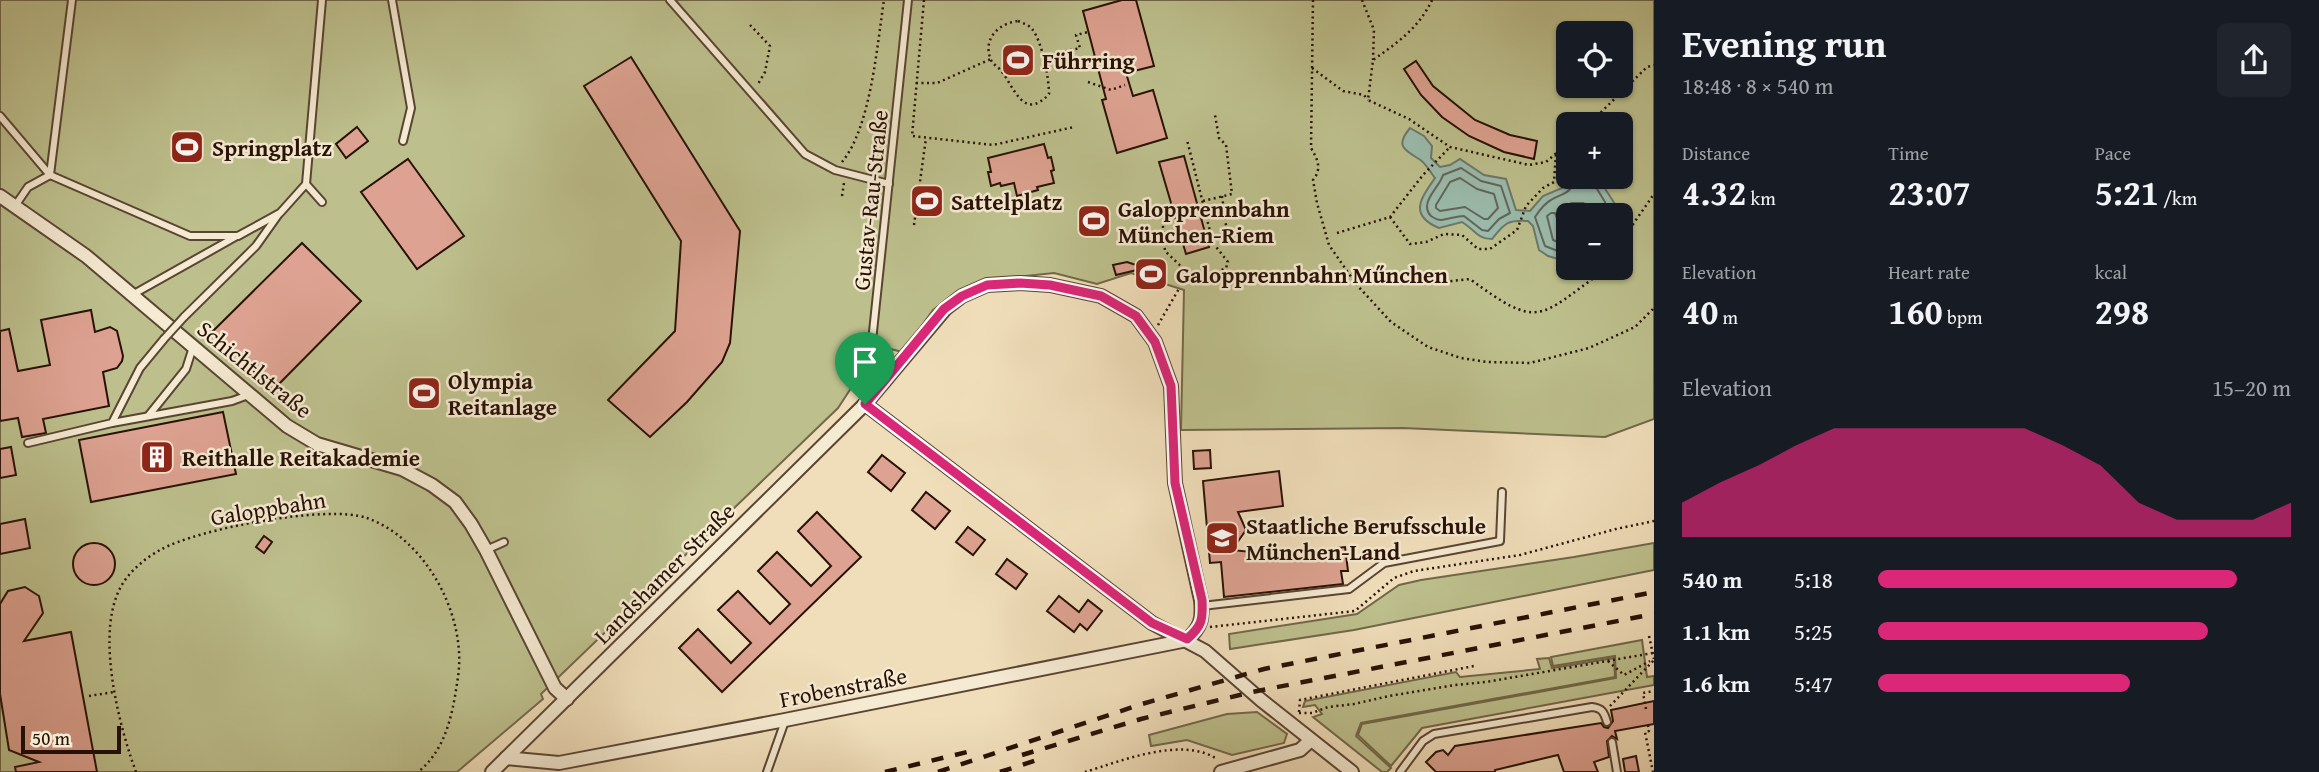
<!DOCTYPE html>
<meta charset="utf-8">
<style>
:root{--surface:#171b24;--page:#20242c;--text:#f1f3f6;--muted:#9ea1a6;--accent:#db2777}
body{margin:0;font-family:"Gentium Book Plus",serif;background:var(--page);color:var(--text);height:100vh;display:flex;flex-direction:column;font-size:26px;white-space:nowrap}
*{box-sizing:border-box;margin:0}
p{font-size:23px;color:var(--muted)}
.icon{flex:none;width:38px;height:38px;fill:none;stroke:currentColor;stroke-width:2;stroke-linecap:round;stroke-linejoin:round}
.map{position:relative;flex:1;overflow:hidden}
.panel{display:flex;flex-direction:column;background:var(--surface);width:665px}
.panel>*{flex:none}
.fabs{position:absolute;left:1556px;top:21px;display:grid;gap:14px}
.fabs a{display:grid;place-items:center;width:77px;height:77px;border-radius:10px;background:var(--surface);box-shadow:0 2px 5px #0004;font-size:35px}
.scale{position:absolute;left:21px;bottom:18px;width:100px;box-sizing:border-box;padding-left:7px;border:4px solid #281106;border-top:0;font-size:19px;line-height:24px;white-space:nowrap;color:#281106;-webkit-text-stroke:5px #f5ead2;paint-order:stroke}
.pin{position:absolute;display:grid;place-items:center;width:60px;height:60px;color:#fff;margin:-72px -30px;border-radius:50% 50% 50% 0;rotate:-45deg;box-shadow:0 0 7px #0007}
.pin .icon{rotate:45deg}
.round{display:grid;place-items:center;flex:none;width:74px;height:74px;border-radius:10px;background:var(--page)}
.overview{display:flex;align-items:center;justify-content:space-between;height:119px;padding:0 28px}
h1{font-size:38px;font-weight:700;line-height:52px}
.stats{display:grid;grid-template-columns:repeat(3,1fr);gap:10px;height:119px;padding:7px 28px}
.stats div{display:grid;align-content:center}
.stats b{font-size:35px;font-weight:700}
.stats small{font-size:19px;font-weight:400}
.stats p{font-size:19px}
.chart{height:196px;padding:14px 28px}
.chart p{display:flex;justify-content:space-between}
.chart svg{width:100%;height:126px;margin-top:7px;fill:var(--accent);opacity:.7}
ul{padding:0 28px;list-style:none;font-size:23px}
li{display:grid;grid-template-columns:112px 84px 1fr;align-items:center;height:52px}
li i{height:18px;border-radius:9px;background:var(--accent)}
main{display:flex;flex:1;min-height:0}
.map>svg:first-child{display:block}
</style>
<main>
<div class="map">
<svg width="1654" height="772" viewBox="0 0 1654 772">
<rect width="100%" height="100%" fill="#f0deba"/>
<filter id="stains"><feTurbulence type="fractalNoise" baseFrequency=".00286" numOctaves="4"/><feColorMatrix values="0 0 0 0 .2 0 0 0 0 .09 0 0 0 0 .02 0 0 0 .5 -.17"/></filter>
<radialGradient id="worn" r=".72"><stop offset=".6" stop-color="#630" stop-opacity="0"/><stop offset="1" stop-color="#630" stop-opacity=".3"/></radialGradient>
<!-- green -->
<g fill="#bdc08d" stroke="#72684a" stroke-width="2" fill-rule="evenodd">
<path d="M0,0H1654V419L1605,437L1403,428L1181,430L1184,290L1131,273L1097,284L1054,273L987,280L959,291L933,310L903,352L861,342L857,379L838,408L541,694L543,699L457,772H0ZM1568,33H1620V86H1568ZM1568,124H1620V177H1568ZM1568,215H1620V268H1568Z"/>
<path d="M1654,543V570L1354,630L1230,649L1229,634L1357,614L1399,585L1421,580L1574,557Z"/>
<path d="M1642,640L1647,677L1654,676V685L1422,728L1391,766L1358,735L1362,724L1616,678L1615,656L1553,666L1551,657Z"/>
<path d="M1549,658L1552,668L1614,658L1615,677L1361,723L1356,736L1391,768L1387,772H1382L1313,717L1322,714L1315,705L1303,707L1305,701L1456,672L1460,677L1540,669L1537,659Z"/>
<path d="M1257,712L1287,734L1284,743L1232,755L1187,740L1151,746L1149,735L1227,714Z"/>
</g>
<!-- water -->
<path fill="#9bbcad" stroke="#6d786a" stroke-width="2" d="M1410,128L1424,136L1432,146L1431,158L1440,167L1450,165L1460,159L1484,175L1506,179L1516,210L1530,211L1543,196L1562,188L1566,182L1565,159L1568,152V177H1600V181L1615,204C1606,222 1589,209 1573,210L1570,215H1568V262L1548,256L1539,250L1533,226L1528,221C1507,220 1505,223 1492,239C1477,239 1474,229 1462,222L1439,228C1408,215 1421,198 1435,178C1430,172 1426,163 1419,159C1404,150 1395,146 1410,128Z"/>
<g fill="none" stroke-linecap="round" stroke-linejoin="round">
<!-- shore -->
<g stroke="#62665a" stroke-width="2">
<path d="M1461,168L1481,181L1501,186L1510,213L1499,219L1488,231L1482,230L1464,216C1457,216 1449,219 1441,220C1437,220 1434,218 1431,216C1418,203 1440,187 1443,175Z"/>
<path d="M1460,178L1477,189L1494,194L1498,208L1488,219H1484L1465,207L1440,211L1436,208V205L1450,182Z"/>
<path d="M1568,220L1565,211L1571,203H1583L1599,211L1605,206V202L1594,184L1593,177"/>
<path d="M1568,230L1559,224L1555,213H1551L1547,216L1553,240L1568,246"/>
<path d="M1568,255L1545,246L1535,217C1539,211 1545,203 1551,200C1562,193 1574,194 1573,177"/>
</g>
</g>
<!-- building -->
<g fill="#dda291" stroke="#281106" stroke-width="2">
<path d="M1122,0H1136L1154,66L1126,73L1133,96L1153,90L1167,138L1117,153L1102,100L1106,99L1083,11Z"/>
<path d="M631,57L740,231L730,343L722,362L687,402L650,437L608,400L675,331L681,241L584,86Z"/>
<path d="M1416,61L1433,86L1475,120L1510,135L1537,141L1534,159L1504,152L1469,136L1442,117L1421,95L1404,69Z"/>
<path d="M357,127L368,141L346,158L336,144Z"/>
<path d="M1044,144L1048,158L1051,157L1054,170L1051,171L1054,183L1037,187L1038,190L1017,196L1014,183L1001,186L1000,183L991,186L988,172H991L988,158Z"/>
<path d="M1184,156L1209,247L1186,254L1159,162Z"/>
<path d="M408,159L464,236L417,269L361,192Z"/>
<path d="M302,243L361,301L273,390L213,331Z"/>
<path d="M1127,262L1145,268L1116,275L1113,265Z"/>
<path d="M91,310L95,332L110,327L117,331L123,356L122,361L117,368L103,372L109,406L43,419L46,433L22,437L18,418L0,421V331L9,329L18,371L50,365L41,320Z"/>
<path d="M223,412L236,474L91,502L79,440Z"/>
<path d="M11,447L16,475L0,478V449Z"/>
<path d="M1210,450L1211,468L1194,469L1193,451Z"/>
<path d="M882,455L905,473L891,491L868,472Z"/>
<path d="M1279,471L1283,506L1238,512L1246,530L1232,550L1260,553L1266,550L1294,553L1345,547L1348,571H1341L1343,584L1224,597L1221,562L1210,563L1203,481Z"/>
<path d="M926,492L950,511L935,529L912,510Z"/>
<path d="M817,512L861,557L722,692L679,648L698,629L731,663L751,643L718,610L738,591L770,624L790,604L758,571L777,552L811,586L831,566L798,531Z"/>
<path d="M25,519L30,548L0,554V524Z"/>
<path d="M968,527L985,540L973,555L956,542Z"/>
<path d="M264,536L272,542L264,553L256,547Z"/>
<circle cx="94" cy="564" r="21"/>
<path d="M1007,559L1027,574L1016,589L996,574Z"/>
<path d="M25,587L39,596L43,613L24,641L71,632L97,772H16L15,767L39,762L9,750L0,694V604L8,591Z"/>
<path d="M1059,596L1079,612L1088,600L1102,611L1087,630L1080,624L1074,632L1047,611Z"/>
<path d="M1654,701V724L1615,731L1617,739L1612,736L1607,741L1609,757L1594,762L1598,772H1564L1558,755L1495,770V772H1436L1426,762L1436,752L1443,750L1448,755L1455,746L1601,723L1604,727L1608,728L1613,721L1611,710Z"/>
<path d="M1636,756L1639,772H1625L1623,759Z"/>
</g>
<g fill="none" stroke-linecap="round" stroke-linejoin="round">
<!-- lane casing -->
<g stroke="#5a4433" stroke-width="10">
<g id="lane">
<path d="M72,0L50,175L190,236H238L280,213L306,184L322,0"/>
<path d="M392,0L411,108L403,141"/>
<path d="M670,0L805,154L835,170L889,184"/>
<path d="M0,116L50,175L28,187L15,206"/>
<path d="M306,184L322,202"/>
<path d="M132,295L237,236"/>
<path d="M184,317L256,246L278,215"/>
<path d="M866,398L908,0"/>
<path d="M149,415L186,369L193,347"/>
<path d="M112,423L232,401L251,394"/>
<path d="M28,443L112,423L140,368L164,339"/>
<path d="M486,550L504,542"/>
<path d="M1202,606L1349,589L1384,563L1500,541L1502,492"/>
<path d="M1612,742L1617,772"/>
<path d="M767,772L785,721"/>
<path d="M1400,772L1423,741L1434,734L1592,707C1602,708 1604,712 1607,722"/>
</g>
</g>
<!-- street casing -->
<g stroke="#5a4433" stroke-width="16">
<g id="street">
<path d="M0,196L86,256L287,426L317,444L402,469L432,485L455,502L471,524L486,550L555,688L567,699"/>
<path d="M865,404L1152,623L1205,651L1261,700L1352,772"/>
<path d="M506,758L559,763L785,720L1187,640"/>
<path d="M492,772L865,404L945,309L962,296L987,285L1020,283L1050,285L1101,296L1136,316L1155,342L1171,386L1175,483L1201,600C1203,619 1201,627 1187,640"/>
<path d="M1221,772L1300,750L1311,740"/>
</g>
</g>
<!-- path -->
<g stroke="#281106" stroke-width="2.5" stroke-dasharray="2 3.5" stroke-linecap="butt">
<path d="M924,0L912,136L993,145L1074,127"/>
<path d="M1313,0L1311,148C1318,160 1322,169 1313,180L1317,203L1329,245L1356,284L1391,322L1428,347L1461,358L1487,362L1530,363L1589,348L1635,327L1654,308"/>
<path d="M1362,0L1374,30L1373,60"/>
<path d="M1432,0C1419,28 1397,43 1373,60L1368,100L1409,119L1450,147L1529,165L1546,162L1568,143"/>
<path d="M1018,21C1023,23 1029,25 1032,29C1042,41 1049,78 1049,94C1024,121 1015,89 1002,72C999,67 993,65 991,60C982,39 999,23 1018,21Z"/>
<path d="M750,25L770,46L765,72L758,84"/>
<path d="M1054,54L1080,48L1076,35L1088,32"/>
<path d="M1312,68L1343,91L1364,95L1368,100"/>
<path d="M1088,82L1111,90L1125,85"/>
<path d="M916,83H937L991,59"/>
<path d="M1589,124L1647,67L1654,65"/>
<path d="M842,162C871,127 877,45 884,0"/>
<path d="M842,196L844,183"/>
<path d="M1222,196L1227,233"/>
<path d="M1203,201L1232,194L1226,145L1219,138L1215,115"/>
<path d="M1162,215L1165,251L1187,272"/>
<path d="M1390,217L1410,244L1426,242L1444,234L1462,235L1478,249H1490L1517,230L1526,206L1543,188L1554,182L1556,154"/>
<path d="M914,225L926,138"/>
<path d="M1337,233L1390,217L1423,175L1450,147"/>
<path d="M1620,243L1654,194"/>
<path d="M1183,281L1188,273L1213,274L1226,268L1228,262L1213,243L1187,140"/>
<path d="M1434,283L1470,279C1539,330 1538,318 1602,272L1605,268"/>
<path d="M1158,325L1180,287"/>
<path d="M1210,627L1355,611L1394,578L1414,571L1520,555L1616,529L1654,521"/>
<path d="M1649,636L1654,659"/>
<path d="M1608,661L1624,675L1650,661"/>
<path d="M89,696L114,692"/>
<path d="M1610,706L1654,660"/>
<path d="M1646,709L1643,693L1654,691"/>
<path d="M1299,712L1300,700L1474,666"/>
<path d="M1299,713H1312L1328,707L1354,704L1389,696L1455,685L1486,682L1653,653"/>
<path d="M1648,725L1649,731L1645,732L1653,772"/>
<path d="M136,772C119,726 98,642 117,595C124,576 142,560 160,550C197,529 327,504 367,518C426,539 467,616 458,677C453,711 447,749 418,772"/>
<path d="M1085,772C1121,761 1182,736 1217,759"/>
</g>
<!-- lane -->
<use href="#lane" stroke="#f5ead2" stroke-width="6"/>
<!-- street -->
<use href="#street" stroke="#f5ead2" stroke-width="12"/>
<!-- rail -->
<g stroke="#281106" stroke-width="4.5" stroke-dasharray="12 12" stroke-linecap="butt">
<path d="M1022,755L1141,719L1252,692L1654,614"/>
<path d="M885,772L967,752"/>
<path d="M938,772L1142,704L1264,669L1654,592"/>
<path d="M1000,772L1040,759"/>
</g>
<!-- lane-bridge casing -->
<g stroke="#5a4433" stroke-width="10" stroke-linecap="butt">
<path id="lane-bridge" d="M164,339L184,317"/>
</g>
<!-- lane-bridge -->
<use href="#lane-bridge" stroke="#f5ead2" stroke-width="6"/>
</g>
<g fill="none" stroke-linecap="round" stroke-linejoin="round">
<!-- route casing -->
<g stroke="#fff" stroke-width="14">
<path id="route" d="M1020,283L1050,285L1101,296L1136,316L1155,342L1171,386L1175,483L1202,600C1203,620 1202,626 1187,639L1152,623L865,404L944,309L962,296L987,285Z"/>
</g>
<!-- route -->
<use href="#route" stroke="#db2777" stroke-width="9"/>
</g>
<!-- icons -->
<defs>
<g id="stadium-square" transform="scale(1.75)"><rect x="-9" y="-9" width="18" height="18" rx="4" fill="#8f2418" stroke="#f5ead2"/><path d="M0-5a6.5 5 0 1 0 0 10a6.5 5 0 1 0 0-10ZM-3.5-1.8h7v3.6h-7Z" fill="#fff"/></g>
<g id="building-square" transform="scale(1.75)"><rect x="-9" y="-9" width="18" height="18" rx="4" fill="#8f2418" stroke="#f5ead2"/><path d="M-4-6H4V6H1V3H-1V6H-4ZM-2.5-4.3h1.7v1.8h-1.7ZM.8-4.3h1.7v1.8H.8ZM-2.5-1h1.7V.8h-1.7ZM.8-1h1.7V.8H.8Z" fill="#fff"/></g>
<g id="school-square" transform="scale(1.75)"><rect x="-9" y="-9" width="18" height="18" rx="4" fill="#8f2418" stroke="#f5ead2"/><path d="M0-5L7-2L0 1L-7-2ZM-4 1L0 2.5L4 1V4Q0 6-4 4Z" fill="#fff"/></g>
</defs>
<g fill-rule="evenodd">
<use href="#stadium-square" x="1018" y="60"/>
<use href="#stadium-square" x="187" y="147"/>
<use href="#stadium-square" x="927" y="201"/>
<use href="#stadium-square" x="1094" y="221"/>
<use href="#stadium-square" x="1151" y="274"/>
<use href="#stadium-square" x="424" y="393"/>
<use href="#building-square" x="157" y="457"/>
<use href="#school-square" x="1222" y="538"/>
</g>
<g text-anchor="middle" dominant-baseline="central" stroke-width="5" stroke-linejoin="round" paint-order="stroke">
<!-- poi labels -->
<g font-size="23" font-weight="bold" fill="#281106" stroke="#f5ead2" text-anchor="start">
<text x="1042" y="60">Führring</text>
<text x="212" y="147">Springplatz</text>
<text x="951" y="201">Sattelplatz</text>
<text x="1118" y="208">Galopprennbahn<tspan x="1118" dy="26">München-Riem</tspan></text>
<text x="1176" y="274">Galopprennbahn Műnchen</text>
<text x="448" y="380">Olympia<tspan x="448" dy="26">Reitanlage</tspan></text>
<text x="182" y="457">Reithalle Reitakademie</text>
<text x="1246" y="525">Staatliche Berufsschule<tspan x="1246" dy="26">München-Land</tspan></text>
</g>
<!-- street labels -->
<g font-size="23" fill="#281106" stroke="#f5ead2">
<text transform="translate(870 200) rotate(-84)">Gustav-Rau-Straße</text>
<text transform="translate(255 369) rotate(39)">Schichtlstraße</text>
<text transform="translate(268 508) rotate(-9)">Galoppbahn</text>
<text transform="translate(664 573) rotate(-45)">Landshamer Straße</text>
<text transform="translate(843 687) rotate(-11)">Frobenstraße</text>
</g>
</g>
<rect width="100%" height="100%" filter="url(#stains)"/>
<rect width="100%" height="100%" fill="url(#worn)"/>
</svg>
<div class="fabs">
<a><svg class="icon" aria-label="locate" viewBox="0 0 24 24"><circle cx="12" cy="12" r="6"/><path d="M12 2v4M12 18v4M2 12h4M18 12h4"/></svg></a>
<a>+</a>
<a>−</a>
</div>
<div class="scale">50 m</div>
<div class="pin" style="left:865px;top:404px;background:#1e9e55"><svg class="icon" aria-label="arrive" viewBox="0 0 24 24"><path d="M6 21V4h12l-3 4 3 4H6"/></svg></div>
</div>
<section class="panel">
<div class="overview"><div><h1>Evening run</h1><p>18:48 · 8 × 540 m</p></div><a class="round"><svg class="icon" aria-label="share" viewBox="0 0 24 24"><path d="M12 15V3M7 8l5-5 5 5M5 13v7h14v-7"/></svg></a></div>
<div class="stats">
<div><p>Distance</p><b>4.32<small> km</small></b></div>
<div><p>Time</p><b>23:07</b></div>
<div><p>Pace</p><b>5:21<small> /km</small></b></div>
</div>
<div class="stats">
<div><p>Elevation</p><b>40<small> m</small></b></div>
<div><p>Heart rate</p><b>160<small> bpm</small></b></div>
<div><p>kcal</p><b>298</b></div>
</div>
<div class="chart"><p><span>Elevation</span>15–20 m</p>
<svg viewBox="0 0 160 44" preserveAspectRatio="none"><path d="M0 44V32L10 25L20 19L30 12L40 6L50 6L60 6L70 6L80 6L90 6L100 12L110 19L120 32L130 38L140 38L150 38L160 32V44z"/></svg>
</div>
<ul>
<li><b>540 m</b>5:18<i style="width:87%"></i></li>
<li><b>1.1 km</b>5:25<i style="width:80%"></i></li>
<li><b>1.6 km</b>5:47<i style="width:61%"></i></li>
</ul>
</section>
</main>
